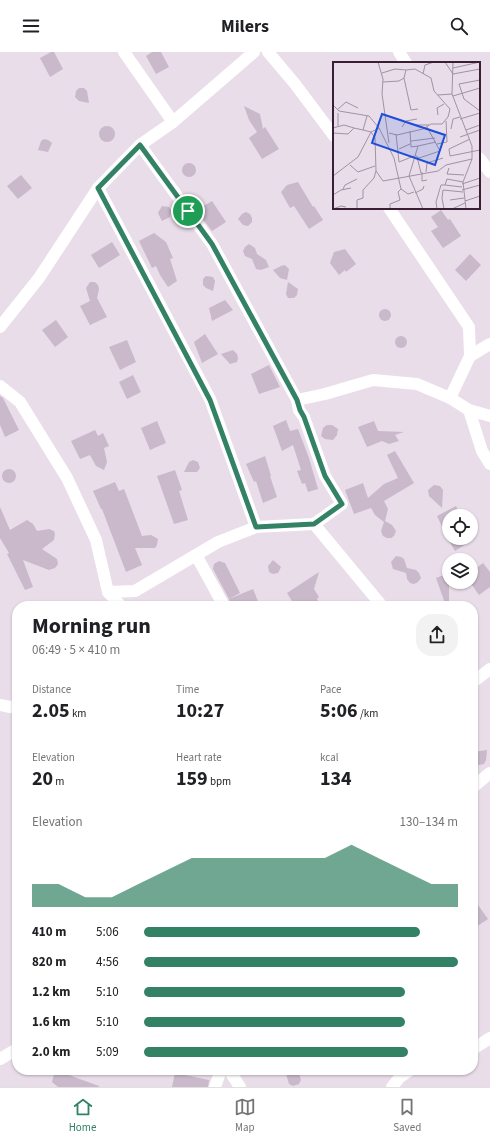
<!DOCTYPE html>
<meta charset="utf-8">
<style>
:root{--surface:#fff;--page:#f2f2f2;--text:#202124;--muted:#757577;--line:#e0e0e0;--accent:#348266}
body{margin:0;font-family:"Source Sans 3",sans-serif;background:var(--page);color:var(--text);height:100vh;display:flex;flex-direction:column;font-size:15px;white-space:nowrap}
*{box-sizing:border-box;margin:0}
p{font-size:13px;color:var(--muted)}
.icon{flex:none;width:22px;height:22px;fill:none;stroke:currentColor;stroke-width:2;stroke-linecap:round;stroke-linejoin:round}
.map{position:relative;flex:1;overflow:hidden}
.side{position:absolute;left:12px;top:549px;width:466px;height:474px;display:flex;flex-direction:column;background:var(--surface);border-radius:16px;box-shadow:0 1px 3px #0004}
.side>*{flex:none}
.controls{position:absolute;left:442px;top:457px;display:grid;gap:8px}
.controls a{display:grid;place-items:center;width:36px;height:36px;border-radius:50%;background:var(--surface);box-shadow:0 1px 3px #0004;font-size:20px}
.pin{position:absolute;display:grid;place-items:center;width:34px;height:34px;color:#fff;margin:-17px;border:2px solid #fff;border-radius:50%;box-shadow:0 1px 4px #0007}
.round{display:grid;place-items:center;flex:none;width:42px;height:42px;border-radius:16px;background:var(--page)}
.head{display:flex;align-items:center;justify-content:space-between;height:68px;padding:0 20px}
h1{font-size:22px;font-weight:700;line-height:30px}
.figures{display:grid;grid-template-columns:repeat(3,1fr);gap:6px;height:68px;padding:4px 20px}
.figures div{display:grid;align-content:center}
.figures b{font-size:20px;font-weight:700}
.figures small{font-size:11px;font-weight:400}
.figures p{font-size:11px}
.chart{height:112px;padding:8px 20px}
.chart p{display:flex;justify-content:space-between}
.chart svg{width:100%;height:72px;margin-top:4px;fill:var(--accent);opacity:.7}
ul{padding:0 20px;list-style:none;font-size:13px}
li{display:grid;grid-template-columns:64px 48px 1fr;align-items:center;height:30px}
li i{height:10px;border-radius:5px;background:var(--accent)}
header{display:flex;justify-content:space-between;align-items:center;height:52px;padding:0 20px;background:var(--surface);font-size:18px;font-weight:700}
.tab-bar{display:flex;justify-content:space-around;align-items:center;height:56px;border-top:1px solid var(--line);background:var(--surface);font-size:11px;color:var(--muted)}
.tab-bar a{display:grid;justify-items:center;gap:2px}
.tab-bar .selected{color:var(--accent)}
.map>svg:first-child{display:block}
</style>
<header><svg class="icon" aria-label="menu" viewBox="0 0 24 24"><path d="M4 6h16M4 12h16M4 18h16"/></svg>Milers<svg class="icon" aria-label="search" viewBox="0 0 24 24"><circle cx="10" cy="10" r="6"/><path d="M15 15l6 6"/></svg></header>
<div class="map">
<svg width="490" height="1035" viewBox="0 0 490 1035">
<rect width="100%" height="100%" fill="#e9ddea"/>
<!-- building -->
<g fill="#c9b9ca">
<path d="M51,0H54L63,17L50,25L40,6Z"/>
<path d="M152,0H161L169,15L156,22L146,4Z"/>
<path d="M79,36H84L87,39L89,51L79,49L75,45L76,39Z"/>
<path d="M244,54L260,62L263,77L265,75L279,97L262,107L249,86L257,80L249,68Z"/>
<circle cx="107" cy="82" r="8"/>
<path d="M44,87L48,88L52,91L48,100L38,98L41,89Z"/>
<circle cx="189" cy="118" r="7"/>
<path d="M21,123L32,136L18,147L7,134Z"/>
<path d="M298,130L313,155L314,154L323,168L309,177L294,154L290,156L281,140L287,133Z"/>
<path d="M212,149L226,170L212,179L200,163L202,155Z"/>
<path d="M162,154L169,155L171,158V161L170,165L162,169L158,161Z"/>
<path d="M441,158L448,168L450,167L461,184L443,196L431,179L438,175L431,165Z"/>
<path d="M246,160L250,162L252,166V170L248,174L243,173L238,167L242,162Z"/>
<path d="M154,181L166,190L173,206L170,207L177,229L168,235L160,223L156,214L152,216L139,189Z"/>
<path d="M112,190L120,203L99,216L91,203Z"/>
<path d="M249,192L255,196L257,202L266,208L269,215L261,218L256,217L252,207L245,204L243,199L245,195Z"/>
<path d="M345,197L356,212L346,220L345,218L339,223L330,211L334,200Z"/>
<path d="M470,202L481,213L466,229L455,218Z"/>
<path d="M285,213L289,217L287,228L280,226L273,218L281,214Z"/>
<path d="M206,224L213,225L215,229L213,239L206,236L203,233V227Z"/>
<path d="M90,230H95L98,233L99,237L97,246L107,265L90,273L80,254L90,249L86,236Z"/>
<path d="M288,230L298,237L297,243L294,246H288L286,242Z"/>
<path d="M225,248L233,258L212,269L209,256Z"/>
<circle cx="385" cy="263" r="6"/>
<path d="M56,268L68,285L55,295L42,278Z"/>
<path d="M205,282L218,302L202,311L194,290Z"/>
<circle cx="401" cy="290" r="6"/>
<path d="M127,288L136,310L120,318L109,295Z"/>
<path d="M233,298L237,302L238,306L237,310L230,312L221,302Z"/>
<path d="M269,313L280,335L259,342L251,322Z"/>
<path d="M133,323L141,340L127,347L119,330Z"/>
<path d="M0,344L3,346L19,378L5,385L0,373Z"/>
<path d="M286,368L290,379L298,377L309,406L318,437L308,440L305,431L302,432L297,419L301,418L293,393L282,399L273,374Z"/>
<path d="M157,369L166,391L150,398L141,376Z"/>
<path d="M374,369L378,379L404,380L395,383L399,389L389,392L382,389L367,395L358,375Z"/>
<path d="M327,373H332L338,377L337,383L333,388L325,387L321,384L323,376Z"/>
<path d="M95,378L98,384L103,381L109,394L104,396L107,410L104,418L96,414L90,403L80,407L71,389Z"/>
<path d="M395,399L414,431L384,449L388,457L385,469L392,473L396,479L394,484L391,486H387L383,484L381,479L384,470L375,463L371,456L354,462L345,438L363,431L368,446L384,432L398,426L387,403Z"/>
<path d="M265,404L271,424H270L277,445L263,451L256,429L254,430L246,412Z"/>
<path d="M193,408L198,410L200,416L197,420H184L189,410Z"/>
<circle cx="9" cy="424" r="7"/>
<path d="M175,418L182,438L179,439L188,468L174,472L157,424Z"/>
<path d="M115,430L119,439L124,437L142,484L151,483L158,487L157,493L155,496H135L142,513L126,520L102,457H101L93,439Z"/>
<path d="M434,433L440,434L443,438L442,456L429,444L428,438Z"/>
<path d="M456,454L461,464H449V486H471V480L475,486L455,499L448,487L437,464Z"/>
<path d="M0,455L10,478L27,468L33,472L37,479L49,477L54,479L55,482L54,488L42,497L57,507L58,512L55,516L49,518L23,508L33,535L25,538L7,502L9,501L0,486Z"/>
<path d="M396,504L401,505L404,507L407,516L416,518L419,521L421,526L418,530L414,532L410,531L407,527L406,521L393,517L391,510Z"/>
<path d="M273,508L281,515L278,521L273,522L269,520L268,514Z"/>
<path d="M219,509L225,511L240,541L229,547L213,517L214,512Z"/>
<path d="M483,511L490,520V535L479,543L470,530H471V520Z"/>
<path d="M319,520L314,537L319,545L317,547L321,554H295L287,541Z"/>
<path d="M449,521V554H446L436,526Z"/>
<path d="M253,537L260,554H231L229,547Z"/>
<path d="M487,698L486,708L484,712L479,713L473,712V700Z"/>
<path d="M473,846L488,867L473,877Z"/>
<path d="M55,1018L99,1034V1035H58L52,1030Z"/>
<path d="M285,1018H298L301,1028L299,1032L293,1034L289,1032Z"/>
<path d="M175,1021L209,1028L208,1035H172Z"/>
</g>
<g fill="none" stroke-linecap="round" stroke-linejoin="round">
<!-- minor -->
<g stroke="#fff" stroke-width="12">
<path d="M124,0L173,70"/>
<path d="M268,0L295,32L334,84"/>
<path d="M399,0L406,11"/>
<path d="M140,93L212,192L297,348"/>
<path d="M479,106L490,120"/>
<path d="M98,136L210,347L256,475"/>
<path d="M389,156L469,275L470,304L450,346"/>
<path d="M0,275L39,226L98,136L140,93L173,70L254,0"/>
<path d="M470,304L490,292"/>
<path d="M0,334L20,350L67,426L96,488L108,540L121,554"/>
<path d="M469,358L482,399L490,412"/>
<path d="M314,472L382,554"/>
<path d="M196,503L224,554"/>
<path d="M108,540L135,539L218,490L256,475L314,472L342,452L325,424L304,365L299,358L297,348L325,342L373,328L417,332L450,346L469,358L490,364"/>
<path d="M473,630L490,617"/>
<path d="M0,653L10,655L17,654"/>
<path d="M473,735L490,721"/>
<path d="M473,997L490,986"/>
<path d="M0,1007L17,997"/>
<path d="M229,1018L240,1035"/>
<path d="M215,1035L221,1018"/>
<path d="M392,1035L400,1025L410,1018"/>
</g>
</g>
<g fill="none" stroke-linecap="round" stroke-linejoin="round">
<!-- route casing -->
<g stroke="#fff" stroke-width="8">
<path id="route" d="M140,93L212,192L297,348L300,358L304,365L325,424L342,452L314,472L256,475L210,348L98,136Z"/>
</g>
<!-- route -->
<use href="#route" stroke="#348266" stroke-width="5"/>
</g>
<!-- overview -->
<g transform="translate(333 10)">
<rect width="147" height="147" fill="#e9ddea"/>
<path fill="none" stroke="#a391a2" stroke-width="1" d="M45,0L50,17L49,32L56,81M112,0L120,12L147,7M120,0L119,32L139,84V97L130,120L133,147M120,6L147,0M49,11L62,7L73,8M90,12L92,3L101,0M71,16L78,48L85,47M147,18L126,22L131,37L147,49M50,20L66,19L71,16L73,8L82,7L98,16L101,29L117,47M105,33L119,32M120,34L147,26M0,43L6,49L36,54L46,66M4,48L13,40L25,46M5,51V64M105,53L104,46L111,42M34,54L30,68L38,70L42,76L43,109L50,119L105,109L113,103L139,97M127,57L147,51M82,63H96M69,65L73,59L84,57M0,66L11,63L21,66M118,67L120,57L127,55M133,68L147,63M77,69L78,85L85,84L76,114L90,147M0,71L15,72L21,66L30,68M56,71L64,73L90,67L98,62H109L115,55L117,47M63,72L66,100L81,94M127,75L147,68M137,77L116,87L117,94L147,88M78,79L102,76M104,82L114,80L113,59M85,84L103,80M66,87L77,82M82,93L86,96L107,89L94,65M84,95L88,111M17,103L25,110L42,104M116,106L114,112L131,113M89,110V119L94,118M93,110L94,101L110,96M0,114L25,95L38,70L46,66L61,96L68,127L65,130L67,138L57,142V147M129,122L147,116M112,123L129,125M10,127L12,123L24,117M68,127L75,132L81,130M129,128L147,123M82,131L90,127L91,124M0,133L8,128L18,126M117,138L131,136M132,139L147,134M0,147L8,144L13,145M24,147V138L30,136V128L41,116L43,109M104,147L103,140L108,123H112L114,117L130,120M111,147L109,136L110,128L130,130M119,147L132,141"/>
<path fill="#1d4ed8" fill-opacity="0.15" stroke="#1d4ed8" stroke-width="2" d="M49,52L112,73L102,103L39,81Z"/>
<rect width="147" height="147" fill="none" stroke="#391e36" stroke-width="2"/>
</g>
</svg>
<div class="controls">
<a><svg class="icon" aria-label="locate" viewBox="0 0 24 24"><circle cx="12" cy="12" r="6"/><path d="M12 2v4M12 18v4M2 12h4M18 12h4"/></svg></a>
<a><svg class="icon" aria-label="layers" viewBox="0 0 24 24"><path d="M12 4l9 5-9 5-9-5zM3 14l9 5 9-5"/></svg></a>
</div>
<div class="pin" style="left:188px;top:159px;background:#1e9e55"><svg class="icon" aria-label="arrive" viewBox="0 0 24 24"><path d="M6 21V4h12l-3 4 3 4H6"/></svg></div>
<section class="side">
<div class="head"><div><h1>Morning run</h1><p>06:49 · 5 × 410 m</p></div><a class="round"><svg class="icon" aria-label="share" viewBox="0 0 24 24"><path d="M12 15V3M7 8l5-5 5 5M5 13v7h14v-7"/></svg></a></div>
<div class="figures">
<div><p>Distance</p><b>2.05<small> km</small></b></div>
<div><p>Time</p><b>10:27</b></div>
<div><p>Pace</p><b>5:06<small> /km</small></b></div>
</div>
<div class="figures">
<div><p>Elevation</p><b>20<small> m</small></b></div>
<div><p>Heart rate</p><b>159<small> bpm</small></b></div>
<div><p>kcal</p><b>134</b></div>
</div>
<div class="chart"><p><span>Elevation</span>130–134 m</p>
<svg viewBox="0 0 160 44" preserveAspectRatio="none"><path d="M0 44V30L10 30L20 38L30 38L40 30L50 22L60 14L70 14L80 14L90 14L100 14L110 14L120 6L130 14L140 22L150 30L160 30V44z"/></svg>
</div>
<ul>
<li><b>410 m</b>5:06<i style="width:88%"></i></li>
<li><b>820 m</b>4:56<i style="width:100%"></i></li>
<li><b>1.2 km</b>5:10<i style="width:83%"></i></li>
<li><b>1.6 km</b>5:10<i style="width:83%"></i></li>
<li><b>2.0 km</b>5:09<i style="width:84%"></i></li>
</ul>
</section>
</div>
<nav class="tab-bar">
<a class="selected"><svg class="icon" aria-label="home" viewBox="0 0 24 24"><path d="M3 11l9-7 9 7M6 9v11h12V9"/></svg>Home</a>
<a><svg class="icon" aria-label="map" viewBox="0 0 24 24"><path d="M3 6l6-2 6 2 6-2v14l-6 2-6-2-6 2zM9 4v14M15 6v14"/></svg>Map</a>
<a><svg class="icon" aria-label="saved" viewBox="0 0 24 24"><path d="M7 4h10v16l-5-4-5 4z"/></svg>Saved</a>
</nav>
